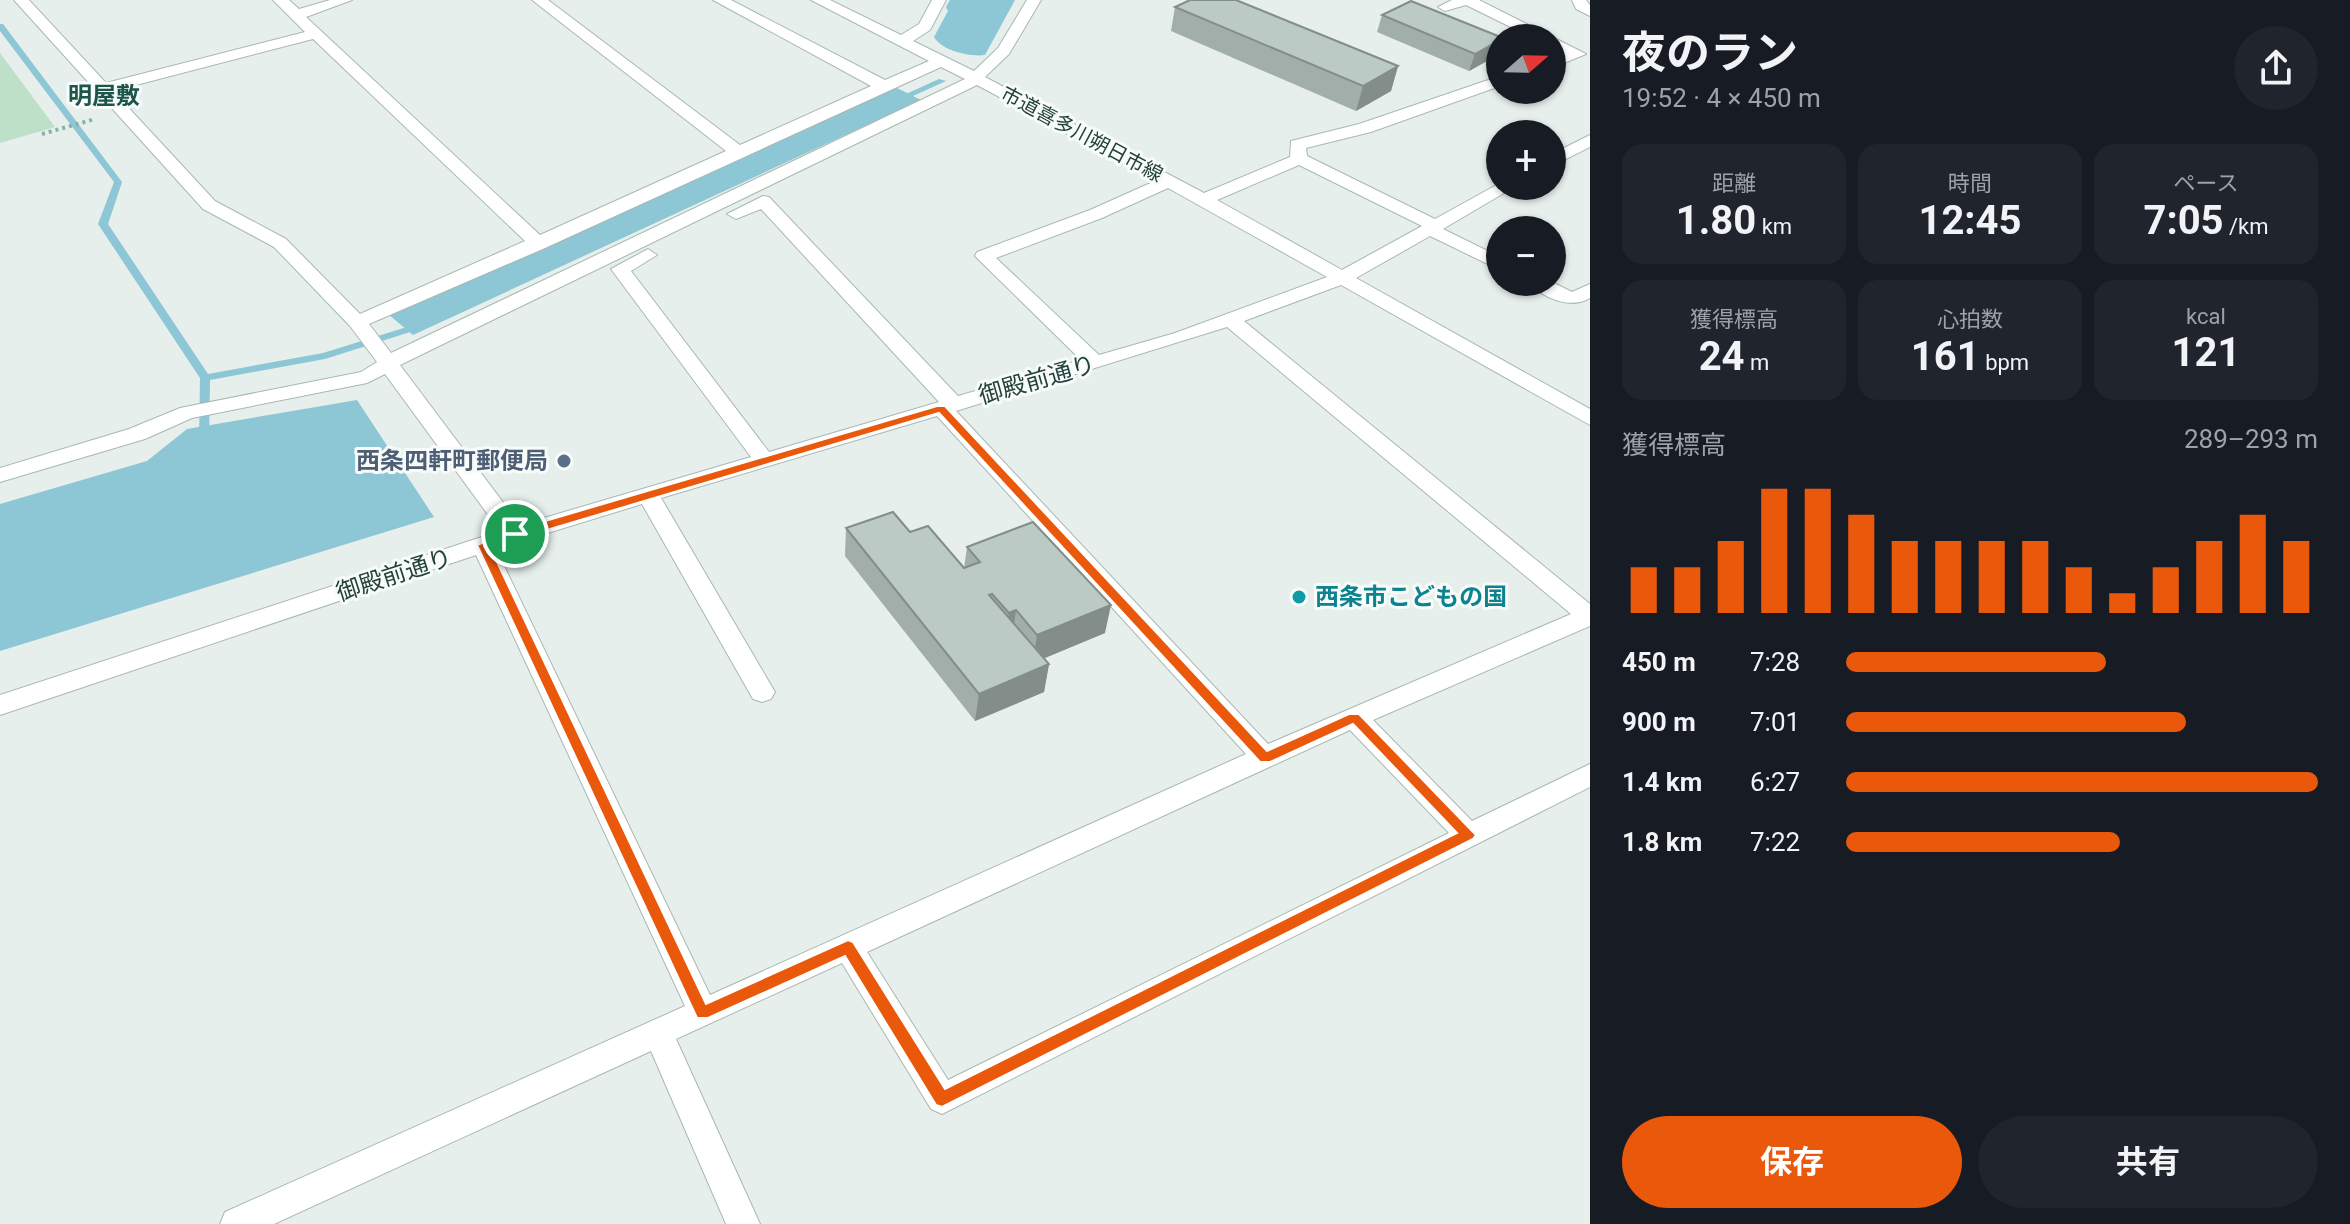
<!DOCTYPE html>
<html lang="ja">
<meta charset="utf-8">
<style>
:root{--surface:#171b24;--page:#20242c;--text:#f1f3f6;--muted:#9ea1a6;--accent:#ea580c}
body{margin:0;font-family:Roboto,"Noto Sans JP",sans-serif;background:var(--page);color:var(--text);height:100vh;display:flex;flex-direction:column;font-size:30px;white-space:nowrap}
*{box-sizing:border-box;margin:0}
p{font-size:26px;color:var(--muted)}
.icon{flex:none;width:44px;height:44px;fill:none;stroke:currentColor;stroke-width:2;stroke-linecap:round;stroke-linejoin:round}
.map{position:relative;flex:1;overflow:hidden}
.details{display:flex;flex-direction:column;background:var(--surface);width:760px}
.details>*{flex:none}
.needle{width:52px;rotate:70deg}
.controls{position:absolute;left:1486px;top:24px;display:grid;gap:16px}
.controls a{display:grid;place-items:center;width:80px;height:80px;border-radius:50%;background:var(--surface);box-shadow:0 2px 6px #0004;font-size:40px}
.pin{position:absolute;display:grid;place-items:center;width:68px;height:68px;color:#fff;margin:-34px;border:4px solid #fff;border-radius:50%;box-shadow:0 2px 8px #0007}
.round{display:grid;place-items:center;flex:none;width:84px;height:84px;border-radius:42px;background:var(--page)}
.headline{display:flex;align-items:center;justify-content:space-between;height:136px;padding:0 32px}
h1{font-size:44px;font-weight:700;line-height:60px}
.metrics{display:grid;grid-template-columns:repeat(3,1fr);gap:12px;height:136px;padding:8px 32px}
.metrics div{display:grid;align-content:center;border-radius:20px;background:var(--page);text-align:center}
.metrics b{font-size:40px;font-weight:700}
.metrics small{font-size:22px;font-weight:400}
.metrics p{font-size:22px}
.chart{height:224px;padding:16px 32px}
.chart p{display:flex;justify-content:space-between}
.chart svg{width:100%;height:144px;margin-top:8px;stroke:var(--accent);stroke-width:6}
.action{display:flex;gap:16px;margin-top:auto;padding:16px 32px}
.action a{flex:1;height:92px;border-radius:48px;background:var(--accent);color:#fff;font-size:32px;font-weight:700;line-height:92px;text-align:center}
.action a+a{background:var(--page);color:var(--text)}
ul{padding:0 32px;list-style:none;font-size:26px}
li{display:grid;grid-template-columns:128px 96px 1fr;align-items:center;height:60px}
li i{height:20px;border-radius:10px;background:var(--accent)}
main{display:flex;flex:1;min-height:0}
.map>svg:first-child{display:block}
</style>
<main>
<div class="map">
<svg width="1590" height="1224" viewBox="0 0 1590 1224">
<rect width="100%" height="100%" fill="#e6efeb"/>
<!-- green -->
<path fill="#bee0c9" d="M0,53L55,127L0,143Z"/>
<!-- water -->
<g fill="#8dc6d4">
<path d="M950,0H1015L985,55C970,57 942,51 934,37L948,11L946,7Z"/>
<path d="M893,86L921,100L413,335L388,314Z"/>
<path d="M357,400L434,517L0,651V504L147,461L187,429Z"/>
</g>
<g fill="none" stroke-linecap="round" stroke-linejoin="round">
<!-- stream -->
<g fill="#8dc6d4" fill-rule="evenodd">
<path d="M0,24H3L122,182L108,224L208,374L323,353L423,322L426,323V327L325,359L210,380L209,442L204,445L200,444L199,442L200,378L98,224L114,182L0,31Z"/>
<path d="M939,79L946,81L902,101L895,99Z"/>
</g>
<!-- minor casing -->
<g stroke="#a8b8b3" stroke-width="2">
<g id="minor">
<path d="M14,0H29L106,83L305,32L273,0H289L299,9L330,0H352L306,17L540,235L726,151L532,0H548L740,145L871,86L713,0H731L885,80L929,61L811,0H830L901,35L919,24L932,0H946L930,30L913,41L974,71L998,48L1027,0H1041L1009,54L985,77L1204,193L1290,157L1291,141L1359,124L1500,76V86L1371,132L1306,148L1307,156L1435,219L1500,183V186H1516L1443,229L1500,257V270L1430,236L1356,278L1590,409V425L1341,285L1244,321L1590,604V626L1373,720L1472,821L1590,764V787L942,1114L931,1109L842,963L676,1039L760,1224H726L651,1051L274,1224H220L225,1212L685,1006L476,555L0,715V695L500,531L385,374L367,383L192,418L145,439L0,482V468L129,429L180,408L361,372L377,362L350,326L274,247L203,209ZM313,39L525,241L360,314L286,239L215,201L113,91ZM941,67L965,79L391,353L369,324L545,248ZM977,85L1155,181L1090,210L977,252L975,256L1081,360L958,396L769,197L763,196L727,214L736,219L761,209L939,402L769,452L631,271L657,255L648,249L611,269L751,457L520,525L400,365ZM1299,165L1422,226L1342,270L1217,200ZM1168,188L1327,277L1175,333L1099,355L996,258L1102,218ZM1227,327L1571,614L1268,744L956,411ZM937,416L1246,754L710,995L496,549L642,504L753,699L762,702L771,699L775,692L661,498ZM1350,730L1449,833L948,1080L867,952Z"/>
<path d="M1452,0H1479L1586,54L1552,68V58L1565,53L1552,47V38H1533L1466,5L1445,11L1438,7Z"/>
<path d="M1572,0H1586L1590,5V16L1576,9Z"/>
<path d="M1590,135V147L1552,166V154Z"/>
<path d="M1528,282H1552L1572,292L1590,284V298C1570,310 1543,298 1528,282Z"/>
</g>
</g>
<!-- path -->
<path stroke="#85b3a7" stroke-width="4" stroke-dasharray="3 4" stroke-linecap="butt" d="M42,134L95,119"/>
<!-- minor -->
<use href="#minor" fill="#fff" fill-rule="evenodd"/>
</g>
<!-- wall -->
<g fill="#a1aea9">
<path d="M1175,7L1398,66L1391,91L1356,111L1171,31Z"/>
<path d="M1382,15L1498,55L1469,71L1377,32Z"/>
<path d="M846,528L910,532L964,568L967,547L1105,633L1044,658L1049,664L1044,692L975,721L845,556Z"/>
</g>
<!-- shaded-wall -->
<g fill="#838d89">
<path d="M1500,40V50L1498,55L1469,71L1475,54Z"/>
<path d="M1398,66L1391,91L1356,111L1363,86Z"/>
<path d="M1111,605L1105,633L1033,663L1037,635Z"/>
<path d="M1016,610L1012,638L1005,641L1009,613Z"/>
<path d="M1049,664L1044,692L975,721L979,694Z"/>
</g>
<!-- building -->
<g fill="#bbcac4" stroke="#838d89" stroke-width="2">
<path d="M1190,0H1236L1398,66L1363,86L1175,7Z"/>
<path d="M1411,1L1503,38H1500V40L1475,54L1382,15Z"/>
<path d="M893,512L910,532L928,526L964,568L980,562L967,547L1033,522L1111,605L1037,635L1016,610L1009,613L992,594L989,595L1049,664L979,694L846,528Z"/>
</g>
<!-- route -->
<path fill="#ea580c" stroke="#fff" stroke-width="2" fill-rule="evenodd" d="M937,406H945L1267,751L1349,714H1359L1476,835L1473,839L942,1107L936,1105L845,956L708,1018H697L477,545L511,531ZM939,413L1260,762H1270L1353,724L1457,833L945,1089L853,942L848,940L706,1004L490,547Z"/>
<!-- markers -->
<circle fill="#5c6f8a" stroke="#f7fbf9" stroke-width="3" cx="564" cy="461" r="8"/>
<circle fill="#0f9aa8" stroke="#f7fbf9" stroke-width="3" cx="1299" cy="597" r="8"/>
<g text-anchor="middle" dominant-baseline="central" stroke-width="6" stroke-linejoin="round" paint-order="stroke">
<!-- far-street labels -->
<g font-size="20" fill="#24423b" stroke="#f7fbf9">
<text transform="translate(1082 134) rotate(28)">市道喜多川朔日市線</text>
</g>
<!-- far-quarter labels -->
<g font-size="24" font-weight="bold" fill="#1e554a" stroke="#f7fbf9">
<text x="104" y="96">明屋敷</text>
</g>
<!-- street labels -->
<g font-size="24" fill="#24423b" stroke="#f7fbf9">
<text transform="translate(1037 380) rotate(-16)">御殿前通り</text>
<text transform="translate(394 575) rotate(-18)">御殿前通り</text>
</g>
<!-- service labels -->
<g font-size="24" font-weight="bold" fill="#4e5e75" stroke="#f7fbf9" text-anchor="end">
<text x="548" y="461">西条四軒町郵便局</text>
</g>
<!-- culture labels -->
<g font-size="24" font-weight="bold" fill="#0d838f" stroke="#f7fbf9" text-anchor="start">
<text x="1315" y="597">西条市こどもの国</text>
</g>
</g>
</svg>
<div class="controls">
<a><svg class="needle" viewBox="-14 -14 28 28"><path d="M0-13l5 13h-10z" fill="#e53935"/><path d="M0 13l5-13h-10z" fill="#9ea1a6"/></svg></a>
<a>+</a>
<a>−</a>
</div>
<div class="pin" style="left:515px;top:534px;background:#1e9e55"><svg class="icon" aria-label="arrive" viewBox="0 0 24 24"><path d="M6 21V4h12l-3 4 3 4H6"/></svg></div>
</div>
<section class="details">
<div class="headline"><div><h1>夜のラン</h1><p>19:52 · 4 × 450 m</p></div><a class="round"><svg class="icon" aria-label="share" viewBox="0 0 24 24"><path d="M12 15V3M7 8l5-5 5 5M5 13v7h14v-7"/></svg></a></div>
<div class="metrics">
<div><p>距離</p><b>1.80<small> km</small></b></div>
<div><p>時間</p><b>12:45</b></div>
<div><p>ペース</p><b>7:05<small> /km</small></b></div>
</div>
<div class="metrics">
<div><p>獲得標高</p><b>24<small> m</small></b></div>
<div><p>心拍数</p><b>161<small> bpm</small></b></div>
<div><p>kcal</p><b>121</b></div>
</div>
<div class="chart"><p><span>獲得標高</span>289–293 m</p>
<svg viewBox="0 0 160 44" preserveAspectRatio="none"><path d="M5 44V30M15 44V30M25 44V22M35 44V6M45 44V6M55 44V14M65 44V22M75 44V22M85 44V22M95 44V22M105 44V30M115 44V38M125 44V30M135 44V22M145 44V14M155 44V22"/></svg>
</div>
<ul>
<li><b>450 m</b>7:28<i style="width:55%"></i></li>
<li><b>900 m</b>7:01<i style="width:72%"></i></li>
<li><b>1.4 km</b>6:27<i style="width:100%"></i></li>
<li><b>1.8 km</b>7:22<i style="width:58%"></i></li>
</ul>
<div class="action"><a>保存</a><a>共有</a></div>
</section>
</main>
